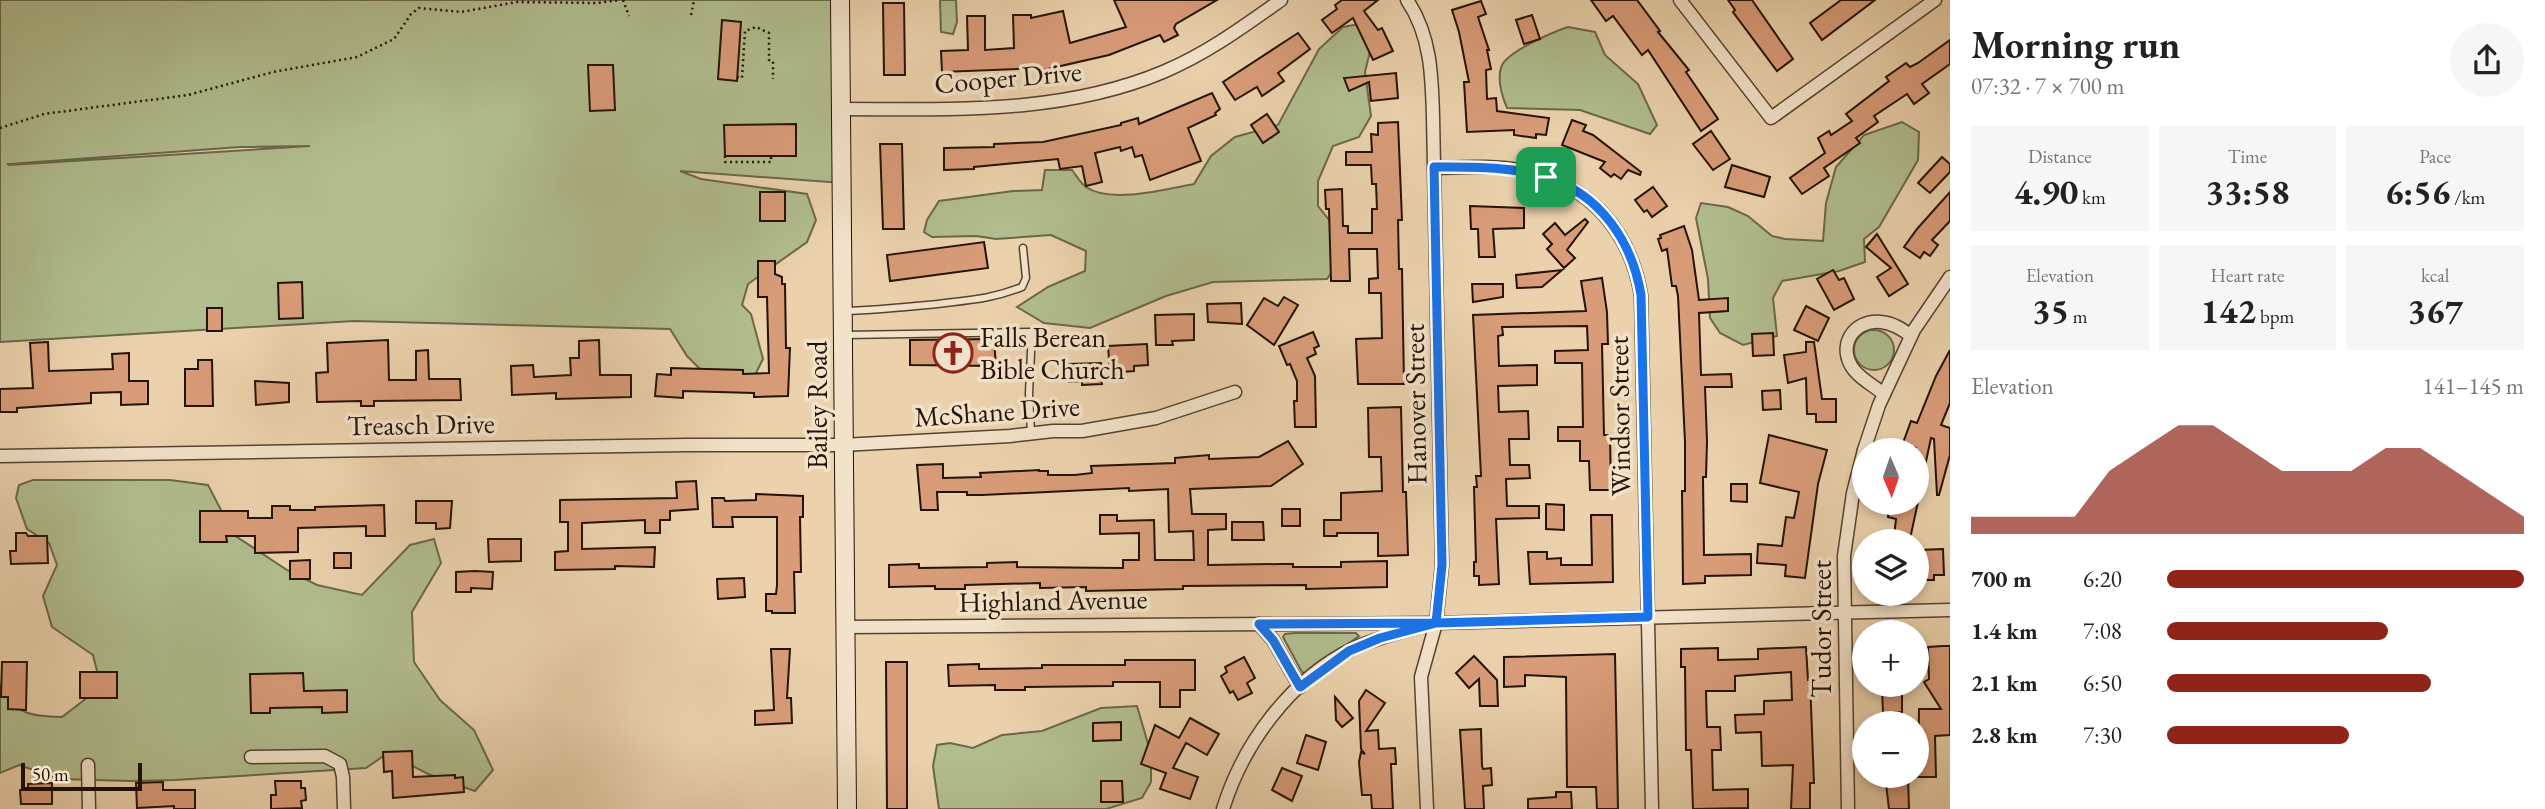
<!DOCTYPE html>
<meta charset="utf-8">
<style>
:root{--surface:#fff;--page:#f6f6f6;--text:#222;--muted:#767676;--accent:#8f2418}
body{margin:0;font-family:"EB Garamond",serif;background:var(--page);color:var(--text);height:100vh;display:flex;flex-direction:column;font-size:26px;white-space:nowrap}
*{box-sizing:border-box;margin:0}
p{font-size:23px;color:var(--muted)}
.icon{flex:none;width:38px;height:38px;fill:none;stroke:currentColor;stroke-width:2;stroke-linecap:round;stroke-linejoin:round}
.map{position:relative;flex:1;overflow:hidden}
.details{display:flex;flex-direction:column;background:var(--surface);width:595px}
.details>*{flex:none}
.needle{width:46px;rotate:178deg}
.tools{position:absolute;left:1852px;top:438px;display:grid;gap:14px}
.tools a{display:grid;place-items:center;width:77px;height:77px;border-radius:50%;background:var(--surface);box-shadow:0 4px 10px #0003;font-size:35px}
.scale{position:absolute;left:21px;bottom:18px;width:121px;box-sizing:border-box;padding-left:7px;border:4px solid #241206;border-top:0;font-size:19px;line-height:24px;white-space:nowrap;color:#241206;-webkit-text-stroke:5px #f2e2c9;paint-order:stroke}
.pin{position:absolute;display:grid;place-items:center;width:60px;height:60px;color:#fff;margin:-30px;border-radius:14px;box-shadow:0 4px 10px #0006}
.round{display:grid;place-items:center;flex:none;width:74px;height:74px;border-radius:37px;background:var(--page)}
.headline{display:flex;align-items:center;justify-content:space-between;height:119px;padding:0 21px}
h1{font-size:38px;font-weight:700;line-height:52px}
.metrics{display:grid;grid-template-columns:repeat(3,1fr);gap:10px;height:119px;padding:7px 21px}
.metrics div{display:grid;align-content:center;border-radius:0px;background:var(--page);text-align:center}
.metrics b{font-size:35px;font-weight:700}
.metrics small{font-size:19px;font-weight:400}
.metrics p{font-size:19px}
.chart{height:196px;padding:14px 21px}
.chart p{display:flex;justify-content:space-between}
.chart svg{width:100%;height:126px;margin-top:7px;fill:var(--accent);opacity:.7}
ul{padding:0 21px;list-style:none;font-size:23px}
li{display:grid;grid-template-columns:112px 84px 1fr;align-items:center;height:52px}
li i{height:18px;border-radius:9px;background:var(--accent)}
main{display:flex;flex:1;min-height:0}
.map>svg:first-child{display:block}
</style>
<main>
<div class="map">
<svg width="1950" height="809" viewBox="0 0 1950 809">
<rect width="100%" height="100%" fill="#ebd2ac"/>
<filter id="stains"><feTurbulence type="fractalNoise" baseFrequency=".00286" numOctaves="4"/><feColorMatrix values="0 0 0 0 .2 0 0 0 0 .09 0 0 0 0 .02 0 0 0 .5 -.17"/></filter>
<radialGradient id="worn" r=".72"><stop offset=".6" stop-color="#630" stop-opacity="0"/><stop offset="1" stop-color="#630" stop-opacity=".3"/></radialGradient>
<!-- green -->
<g fill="#b1bd8e" stroke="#6a684a" stroke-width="2" fill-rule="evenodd">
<path d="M0,0H840L842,183L680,171L701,179L807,194L816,220L807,242L748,284L742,305L751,314L763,359L753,379L706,375L687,356L670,329L354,321L0,342ZM310,146L9,165L8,164L240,147Z"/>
<path d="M940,0H956L957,22L953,34L941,32Z"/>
<path d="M1359,24L1375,31L1365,72L1371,116L1359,137L1333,146L1318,181V206L1337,230L1345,253L1327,279L1213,282L1166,296L1090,328L1044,323L1017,307L1048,287L1085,271L1086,251L1051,235L996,239L976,236L932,237L924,232L927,220L939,201L1013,191L1042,190L1045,170H1072C1076,175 1081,184 1086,187C1110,204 1167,189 1194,184L1211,156L1235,137L1278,125L1319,49L1343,27Z"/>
<path d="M1568,27L1595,32L1605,55L1638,84L1657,125L1650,134L1580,110L1507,108C1502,96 1496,79 1502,65C1509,51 1553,32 1568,27Z"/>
<path d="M1902,122L1919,132L1918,160L1879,227L1864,239L1865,262L1839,271L1782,281L1773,298L1777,336L1743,345L1720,333L1710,318L1708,279L1696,218L1701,203L1728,207L1748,216L1772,236L1785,239L1823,241L1826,203L1836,167L1864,135Z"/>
<circle cx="1874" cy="350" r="20"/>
<path d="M33,480H170L208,485L234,535L287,570L317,585L362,595L410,545L434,539L441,563L412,612L414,662L440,700L474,730L493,770L475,791L428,774L388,753L366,768L175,780L130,781L60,779L19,765L0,773V684C13,715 32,716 62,717L101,687L93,655L52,627L43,596L57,565L49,543L27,529L16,498L19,485Z"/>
<path d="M1295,633H1356L1359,636L1306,674L1302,672L1283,637L1285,634Z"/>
<path d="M1137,706L1151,754V782L1142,798L1106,809H939L933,766L937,745L950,743L973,748L1002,735L1042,731L1101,708Z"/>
</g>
<!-- building -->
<g fill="#d99c79" stroke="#241206" stroke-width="2">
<path d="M1114,0H1217L1176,24L1174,28L1178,35L1164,42L1160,35L1109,55L1043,70L1042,68L942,72L941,51L968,50L967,16H985V50L1014,48L1013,15H1031V18L1063,11L1070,43L1126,27Z"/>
<path d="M1342,0H1378L1364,11L1378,30L1382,28L1393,51L1373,60L1353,18L1332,33L1322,20L1337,9L1335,5Z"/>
<path d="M1591,0H1637L1660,31L1658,32L1689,70L1686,72L1718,119L1701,131L1648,50L1642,55L1613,16L1606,21Z"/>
<path d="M1728,0H1752L1793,59L1777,71L1733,12L1735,10Z"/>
<path d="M1841,0H1875L1822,40L1810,23Z"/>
<path d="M1481,1L1486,14L1478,17L1489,50H1487L1491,69L1486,70L1487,99L1496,98L1497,111L1549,118L1546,135L1536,134V138L1514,135V130L1467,132L1464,82H1469L1459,32L1452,10Z"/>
<path d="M883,3H904L905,75H884Z"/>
<path d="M1532,15L1540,39L1524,44L1516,20Z"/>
<path d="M722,20L741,22L737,81L718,79Z"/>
<path d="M1298,33L1310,49L1278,73L1284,81L1262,96L1257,87L1235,100L1223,82Z"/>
<path d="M1950,40V64L1922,84L1929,93L1914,104L1907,94L1874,116L1878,122L1856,138L1860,143L1824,168L1829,176L1802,194L1790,178L1825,153L1818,138L1829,131L1831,135L1852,121L1846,114L1889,81L1886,77L1906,63L1910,67L1918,63Z"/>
<path d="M588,65H613L615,110L590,111Z"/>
<path d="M1396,73L1398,98L1371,101L1369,82L1349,91L1344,78Z"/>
<path d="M1212,93L1220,109L1215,113L1216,115L1188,128L1201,161L1150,180L1142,155L1135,157L1132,147L1121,151L1120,147L1095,153L1102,182L1086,186L1082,166L1060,169L1058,159L974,167V169L944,170V148L994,147V144L1043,142L1121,125V123L1138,118L1139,124Z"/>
<path d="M1267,114L1279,132L1263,143L1251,125Z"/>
<path d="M1572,120L1586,125L1583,131L1593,135L1641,172L1640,175L1628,170L1621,179L1614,174L1611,177L1600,168L1605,162L1562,145Z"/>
<path d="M1398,122L1402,220H1398L1399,269H1402L1404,384H1358L1356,339L1382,338L1381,293H1369V279L1378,278L1377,249H1349L1350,281H1331L1329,209H1326L1325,190L1342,189L1343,226H1348V233H1372V209H1377L1376,184H1372L1371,165H1346V152H1372L1371,134L1378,135V123Z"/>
<path d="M796,124V156H725L724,125Z"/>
<path d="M1711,131L1730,159L1713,170L1693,144Z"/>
<path d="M880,144H902L904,229H883Z"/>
<path d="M1942,157L1950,164V172L1930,193L1918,183Z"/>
<path d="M1732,165L1770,177L1764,197L1725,187Z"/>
<path d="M1653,187L1667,206L1652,217L1647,210L1644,212L1635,200Z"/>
<rect x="760" y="192" width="25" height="29"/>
<path d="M1950,192V221L1932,240L1938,245L1930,256L1924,252L1920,258L1904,247L1917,229Z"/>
<path d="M1470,206L1524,208V228L1493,229L1495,257H1479L1478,229H1471Z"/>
<path d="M1585,219L1588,222L1567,250L1575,258L1564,268L1547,249L1552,244L1543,234L1555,223L1565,235Z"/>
<path d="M1684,226L1692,250L1699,300L1728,298V311L1699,313L1701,375L1731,374L1732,387H1705L1707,441L1706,477H1703L1704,555L1751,554V575L1705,576V583L1683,584L1682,491H1685V442L1678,296L1676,286H1672L1667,249L1662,251L1658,239L1661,238L1660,235Z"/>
<path d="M1877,234L1908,284L1889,296L1877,277L1891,268L1866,247Z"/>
<path d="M984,242L988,268L890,281L887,255Z"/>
<path d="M758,261H775V274L782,277V284H785L786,348H790L788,396L754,397V393L683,391V398L655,396L657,374L671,375V368L743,370V374L769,373L767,297H758Z"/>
<path d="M1562,270L1542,287L1517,288L1516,275Z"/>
<path d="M1833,270L1839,280L1844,278L1854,299L1834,310L1817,279Z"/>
<path d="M1602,278L1607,312L1608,344H1602L1604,435H1610L1611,490H1590L1589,461H1580V441H1558V427H1583L1582,363H1555V351L1588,350L1587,326L1502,327L1503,335L1498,336L1499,366L1537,365V385L1498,386L1499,412L1528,411L1529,439H1509L1510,465H1529L1530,478L1506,479L1507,506H1539V518L1496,519L1499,584L1479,585V576H1474V562H1476L1474,487H1477L1476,476H1481L1473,315L1586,311L1581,281Z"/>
<path d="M302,282L303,318L279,319L278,283Z"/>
<path d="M1472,284H1503V297L1473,302Z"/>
<path d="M1284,297L1298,305L1274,345L1247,325L1264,298L1278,306Z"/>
<path d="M1241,303L1242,324L1208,322L1207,304Z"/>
<path d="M1806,306L1829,318L1818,341L1794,330Z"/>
<rect x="207" y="308" width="15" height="23"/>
<path d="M1194,314V340L1172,341L1173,345H1156L1155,315Z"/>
<path d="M1313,332L1319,346L1314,348L1316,354L1307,358L1315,376L1316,427H1295L1294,401H1297V381L1290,364L1287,365L1279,346Z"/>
<path d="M1773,333L1774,355L1753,356L1752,334Z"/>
<path d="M994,339L996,366L910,365V340Z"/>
<path d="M388,340L389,380H416V351L428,350L429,379H460L461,400L374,401V406H361V401L317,402L316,373L328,372L327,343Z"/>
<path d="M599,340L600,375H631V397L556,399V393L512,395L511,366L533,365L534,377L571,375L570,358H579V341Z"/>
<path d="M48,342L49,371L113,369L112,354L129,353V381H148V404L121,405V392L91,393V403L17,408V412H0V389L33,388L30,343Z"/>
<path d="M1806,342H1814L1822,399H1836V422H1816V414H1807L1806,378L1788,383L1784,355L1806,352Z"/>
<path d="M1147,344L1148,365L1134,366V371L1110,373L1108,346Z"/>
<path d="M1950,350V403L1941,425L1950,428V455L1939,495H1937L1934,439L1931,438L1922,480L1916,479V448L1903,443L1911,421L1917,423L1936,376Z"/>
<path d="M198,360H212L213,406H185V369H198Z"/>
<path d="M1101,363L1102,384L1082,385V381L1069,382L1068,364Z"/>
<path d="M255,381L289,383V402L256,405Z"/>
<path d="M1780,390L1781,409L1763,410L1762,391Z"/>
<path d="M1401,407L1403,492H1406L1408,555L1378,556V533H1337V536H1324V520H1341V493L1382,491L1381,457H1369L1368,408Z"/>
<path d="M1769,435L1827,450L1818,484L1805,578L1785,576L1786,565L1757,563L1758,544L1782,546L1786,517L1794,518L1799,492L1760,483Z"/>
<path d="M1288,441L1303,464L1271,486L1190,489L1192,514H1226V529L1208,530V565L1280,564H1293V567H1341V562L1387,561V587L1306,589V585L1183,586V589L1086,591V587L1040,588V583L965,585V589H935V586L889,587V565L919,564V568L987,567V563L1017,562V567L1123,568V560H1139V533L1100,534V515H1117V521L1154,520L1155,560H1194L1193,531L1169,532L1168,489L1129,491V488L982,495H967V492H937L938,510H921L917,465L943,464V478L981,477L980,473L1039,470V471H1048V475H1075L1092,473L1091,466L1175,463V458L1209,455V459L1259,457Z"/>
<path d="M696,481L698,509L670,511V520H660V533H645V520L582,523V549L655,547L654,567L615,566V569L555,570V552L568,551V522H560V500L677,498L676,482Z"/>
<path d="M1731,484H1747V502L1731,501Z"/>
<path d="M756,494L803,496V517H800L801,572H794L795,613H772V611H766V594H776L777,585V517H732L733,527H713L712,498H724L725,501L756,500Z"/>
<path d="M416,501H452L450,528L436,529V523H416Z"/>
<path d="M1889,502H1918L1910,539L1894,537L1896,519L1888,517Z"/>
<path d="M1546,504L1564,505V530L1546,529Z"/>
<path d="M384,505L385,536H366V526L298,528V552L255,553V536H226L227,542H200V511H248V518H272V506H290V510H315V507Z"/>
<rect x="1282" y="509" width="18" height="17"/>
<path d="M1591,515H1612L1613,582L1530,584L1528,552H1547V559L1561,558V565H1592Z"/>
<path d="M1232,522H1263L1264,540H1232Z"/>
<path d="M16,533H26L28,536H47L48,563L11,564L10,551H16Z"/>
<path d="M488,539H521V561L489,562Z"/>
<path d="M1943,549L1944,575H1934V580H1921L1919,550Z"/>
<rect x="334" y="553" width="17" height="15"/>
<path d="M310,560V579H290V561Z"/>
<path d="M475,571L493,572L492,589L471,588V592H456V572Z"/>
<path d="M744,578L745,597L718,599L717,579Z"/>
<path d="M1943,646H1950V735L1935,736L1936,777H1918L1919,709H1941L1924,682L1929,679L1928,647Z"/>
<path d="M1806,647L1808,680H1810L1814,783H1810V809H1791L1793,765L1762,766L1761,732L1736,733L1735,715L1764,714V701L1792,700L1791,672L1735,676V691H1706L1707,727H1720L1721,750H1712L1713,790L1748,789V808L1693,809L1691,750H1686L1685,667H1681V649L1718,648V660L1758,659V649Z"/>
<path d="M771,649H790L787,698H791L792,723L755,725V711L774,710Z"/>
<path d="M1615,654L1618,809H1597L1596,787H1567L1566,677L1525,675V686L1504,687V657Z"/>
<path d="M1474,656L1497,680L1498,706H1480L1479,679L1469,688L1456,673Z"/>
<path d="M1244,657L1255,678L1247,683L1252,693L1238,700L1233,691L1230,693L1221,676L1227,672L1225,667Z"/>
<path d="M1125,660H1195V690H1180V707H1160V682H1113V686L1025,687V690H995V685L949,686L948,665L979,664V669L1042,668V665H1125Z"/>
<path d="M2,662H27L26,710L8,709V697H1Z"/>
<path d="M886,662H907V809H887Z"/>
<rect x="80" y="672" width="37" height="26"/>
<path d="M303,673L304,691L347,690V712L322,713V707L270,708V713H251L250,674Z"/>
<path d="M1882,689H1902V712L1883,713Z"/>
<path d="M1366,690L1385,703L1366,731L1378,730L1379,749L1395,748L1396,764H1391L1393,809H1372L1371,795H1362L1359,762L1361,752L1365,754L1361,749L1359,701Z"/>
<path d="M1335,697L1353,718L1342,727L1336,720Z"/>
<path d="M1190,718L1219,734L1207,755L1186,743L1173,768L1198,777L1190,799L1160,789L1166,773L1141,764L1155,725L1179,738Z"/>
<path d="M1121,722V740L1093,741V723Z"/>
<path d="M1481,729L1482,766L1483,769L1491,768L1492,785L1483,786L1484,809H1465L1460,730Z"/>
<path d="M1306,735L1326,742L1318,770L1297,763Z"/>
<path d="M412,751L413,777L455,775V778L463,777L464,792L393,798L392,771L384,772L383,752Z"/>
<path d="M1282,768L1302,776L1292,801L1272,790Z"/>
<path d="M1885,775H1908L1909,809H1889Z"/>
<path d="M275,781H301V788H305L306,800L301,801L302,808L271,809V795H276Z"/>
<path d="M1101,781H1122L1123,802H1101Z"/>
<path d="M163,782V790H195V809H174V806L137,808L136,783Z"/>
<path d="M52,783V804H21L20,790L28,789V784Z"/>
<path d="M1556,792H1571L1572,809H1528V799L1556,797Z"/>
</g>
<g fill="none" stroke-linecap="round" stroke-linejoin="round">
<!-- lane casing -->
<g stroke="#564230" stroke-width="9">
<g id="lane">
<path d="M845,311C876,310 906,307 937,304C969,300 992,299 1022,287L1026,278L1023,248"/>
<path d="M845,335L1032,332L1029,393L1031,434"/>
</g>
</g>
<!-- street casing -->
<g stroke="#564230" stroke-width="15">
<g id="street">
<path d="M1407,0C1431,35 1432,77 1433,117L1442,565L1436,623L1421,677L1427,809"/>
<path d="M1680,0L1771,118L1935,0"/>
<path d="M841,109C948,109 1061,115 1163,72C1206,54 1243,27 1281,0"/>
<path d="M1434,168C1464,167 1496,165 1525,171C1590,184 1630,231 1641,295L1652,809"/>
<path d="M1884,394C1874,386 1862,380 1854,370C1836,347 1853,319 1881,322C1893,323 1902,329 1911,336"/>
<path d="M1864,450L1879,405L1914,330L1950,277"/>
<path d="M0,456L687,445H842L1010,436L1053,431H1082L1156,418L1235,392"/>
<path d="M1259,624L1273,640L1300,687"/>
<path d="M846,627L1436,623L1950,610"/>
<path d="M251,757L325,756L340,764L343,777L344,809"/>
<path d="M88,765L89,809"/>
<path d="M1223,809C1243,744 1290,680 1352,649C1374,639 1396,633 1419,627"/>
<path d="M1848,809L1844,556L1853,493L1864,450"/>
</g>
</g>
<!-- secondary casing -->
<g stroke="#241206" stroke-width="20">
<path id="secondary" d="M840,0L847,809"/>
</g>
<!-- path -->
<g stroke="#241206" stroke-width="2.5" stroke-dasharray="2 3.5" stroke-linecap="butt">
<path d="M623,0L629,16"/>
<path d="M691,15L694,0"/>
<path d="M737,77L742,78L745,31L756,27L769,33V60L773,61V79"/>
<path d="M0,128L44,114L188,95L273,72L357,57L394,39L411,14L419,8L461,12L517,2L597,3L620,0"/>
<path d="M725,156V162H771V156"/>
</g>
<!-- lane -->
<use href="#lane" stroke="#f2e2c9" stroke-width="6"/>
<!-- street -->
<use href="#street" stroke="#f2e2c9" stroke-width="12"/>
<!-- secondary -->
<use href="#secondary" stroke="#f2e2c9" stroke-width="18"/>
</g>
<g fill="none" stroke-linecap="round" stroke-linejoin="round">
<!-- route casing -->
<g stroke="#fff" stroke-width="14">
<path id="route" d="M1546,177C1509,166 1472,167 1434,167L1442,565L1436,623L1259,624L1273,640L1300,687L1349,651L1380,638L1436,623L1648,617L1641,295C1632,241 1600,194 1546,177"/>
</g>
<!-- route -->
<use href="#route" stroke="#1a73e8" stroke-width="9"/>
</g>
<!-- icons -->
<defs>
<g id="church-ring" transform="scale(2.0125)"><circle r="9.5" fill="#f2e2c9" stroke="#8f2418" stroke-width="1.5"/><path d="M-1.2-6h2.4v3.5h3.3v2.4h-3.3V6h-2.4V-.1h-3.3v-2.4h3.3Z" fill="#8f2418"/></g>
</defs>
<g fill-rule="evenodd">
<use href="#church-ring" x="953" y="353"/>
</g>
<g text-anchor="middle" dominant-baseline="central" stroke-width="7" stroke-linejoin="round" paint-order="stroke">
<!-- street labels -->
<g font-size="28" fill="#241206" stroke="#f2e2c9">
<text transform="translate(1008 77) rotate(-5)">Cooper Drive</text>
<text transform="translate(1415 404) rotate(-91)">Hanover Street</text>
<text transform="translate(817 405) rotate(-90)">Bailey Road</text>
<text transform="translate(997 411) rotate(-4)">McShane Drive</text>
<text transform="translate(1619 416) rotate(-91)">Windsor Street</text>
<text transform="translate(421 424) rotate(-1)">Treasch Drive</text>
<text transform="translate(1053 600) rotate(-1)">Highland Avenue</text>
<text transform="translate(1821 629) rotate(-90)">Tudor Street</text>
</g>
<!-- poi labels -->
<g font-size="28" fill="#241206" stroke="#f2e2c9" text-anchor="start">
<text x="980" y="337">Falls Berean<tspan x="980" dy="32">Bible Church</tspan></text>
</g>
</g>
<rect width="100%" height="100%" filter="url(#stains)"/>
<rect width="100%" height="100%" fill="url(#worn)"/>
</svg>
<div class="tools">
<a><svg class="needle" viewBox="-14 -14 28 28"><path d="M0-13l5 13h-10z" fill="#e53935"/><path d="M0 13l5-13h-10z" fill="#767676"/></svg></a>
<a><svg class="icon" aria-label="layers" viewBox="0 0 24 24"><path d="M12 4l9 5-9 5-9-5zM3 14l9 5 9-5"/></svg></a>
<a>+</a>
<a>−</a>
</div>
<div class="scale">50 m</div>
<div class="pin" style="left:1546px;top:177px;background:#1e9e55"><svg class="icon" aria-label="arrive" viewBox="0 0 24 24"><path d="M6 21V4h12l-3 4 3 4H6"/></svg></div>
</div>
<section class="details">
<div class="headline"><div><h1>Morning run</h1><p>07:32 · 7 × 700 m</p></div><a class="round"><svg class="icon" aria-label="share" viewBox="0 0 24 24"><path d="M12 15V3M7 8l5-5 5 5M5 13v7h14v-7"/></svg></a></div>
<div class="metrics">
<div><p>Distance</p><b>4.90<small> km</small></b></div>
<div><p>Time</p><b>33:58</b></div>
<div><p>Pace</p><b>6:56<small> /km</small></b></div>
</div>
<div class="metrics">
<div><p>Elevation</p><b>35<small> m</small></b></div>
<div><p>Heart rate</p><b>142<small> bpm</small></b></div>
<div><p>kcal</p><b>367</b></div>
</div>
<div class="chart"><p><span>Elevation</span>141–145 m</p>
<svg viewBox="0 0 160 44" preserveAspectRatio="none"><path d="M0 44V38L10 38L20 38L30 38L40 22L50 14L60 6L70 6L80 14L90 22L100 22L110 22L120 14L130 14L140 22L150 30L160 38V44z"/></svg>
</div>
<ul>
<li><b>700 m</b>6:20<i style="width:100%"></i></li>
<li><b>1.4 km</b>7:08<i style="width:62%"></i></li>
<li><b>2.1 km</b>6:50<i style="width:74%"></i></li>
<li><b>2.8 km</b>7:30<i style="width:51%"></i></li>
</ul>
</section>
</main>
